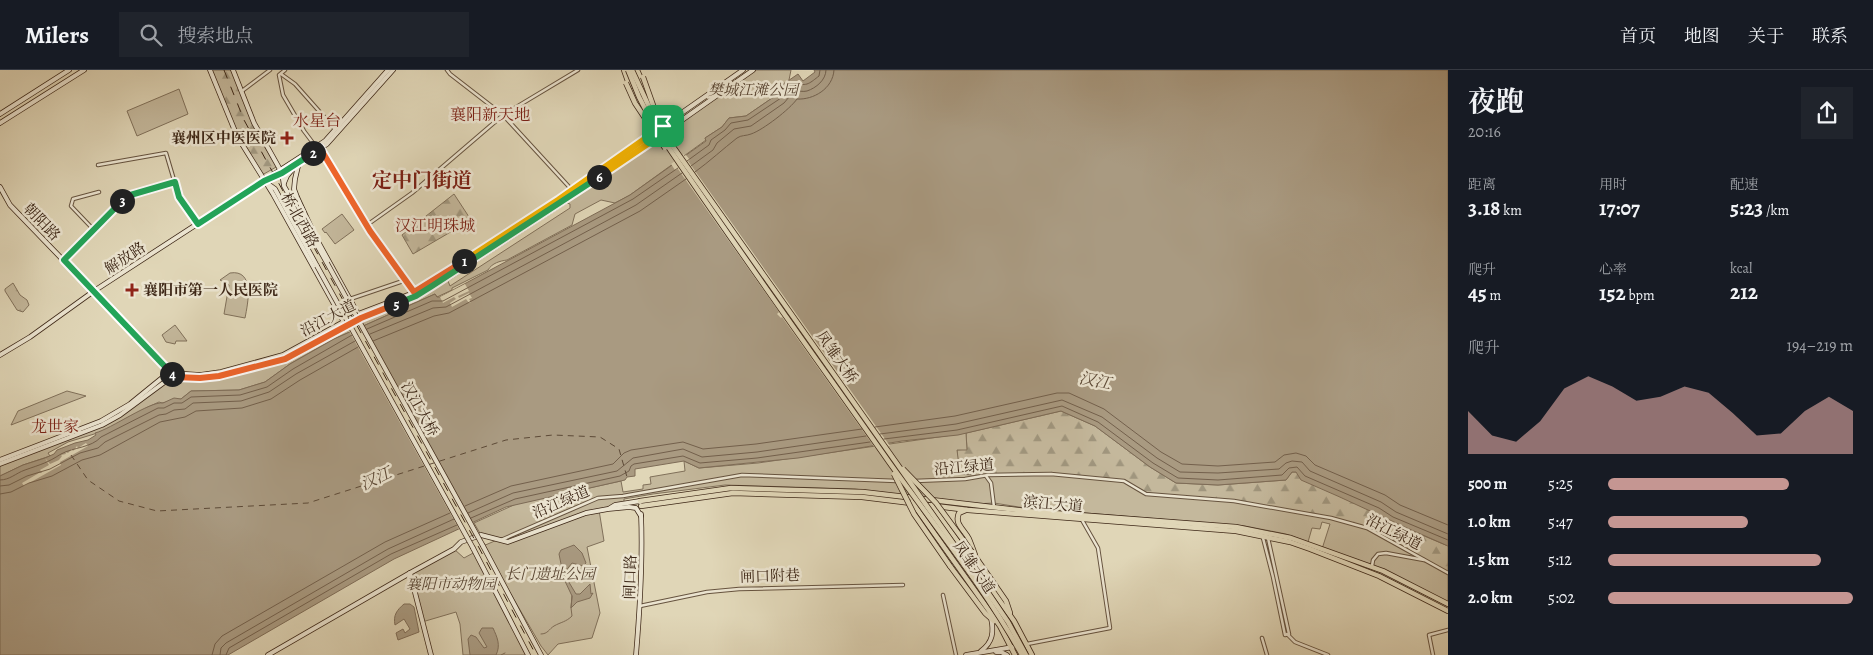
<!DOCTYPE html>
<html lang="zh">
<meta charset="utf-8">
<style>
:root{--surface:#171b24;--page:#20242c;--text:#f1f3f6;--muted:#9ea1a6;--line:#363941;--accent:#c59692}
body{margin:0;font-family:Alegreya,"Noto Serif SC",serif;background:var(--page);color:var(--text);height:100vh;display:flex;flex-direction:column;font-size:19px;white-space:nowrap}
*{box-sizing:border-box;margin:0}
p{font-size:16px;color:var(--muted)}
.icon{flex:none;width:28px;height:28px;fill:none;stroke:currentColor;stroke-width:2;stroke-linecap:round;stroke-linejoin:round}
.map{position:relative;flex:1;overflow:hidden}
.panel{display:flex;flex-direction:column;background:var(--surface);width:425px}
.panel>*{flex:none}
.pin{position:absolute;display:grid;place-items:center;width:42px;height:42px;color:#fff;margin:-21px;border-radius:10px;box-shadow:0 2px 8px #0006}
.km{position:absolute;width:25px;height:25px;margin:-12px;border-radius:50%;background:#222;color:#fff;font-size:14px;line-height:25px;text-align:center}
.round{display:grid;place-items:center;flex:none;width:52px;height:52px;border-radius:0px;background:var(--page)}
.summary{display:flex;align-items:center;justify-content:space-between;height:85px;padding:0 20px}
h1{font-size:28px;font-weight:700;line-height:38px}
.stats{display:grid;grid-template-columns:repeat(3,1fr);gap:8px;height:85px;padding:5px 20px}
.stats div{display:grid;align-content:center}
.stats b{font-size:21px;font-weight:700}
.stats small{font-size:14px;font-weight:400}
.stats p{font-size:14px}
.chart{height:140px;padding:10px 20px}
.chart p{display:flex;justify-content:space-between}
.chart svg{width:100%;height:90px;margin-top:5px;fill:var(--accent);opacity:.7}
ul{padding:0 20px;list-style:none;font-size:16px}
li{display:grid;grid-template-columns:80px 60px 1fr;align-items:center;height:38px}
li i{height:12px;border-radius:6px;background:var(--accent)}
header{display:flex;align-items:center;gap:30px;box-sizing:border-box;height:70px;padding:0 25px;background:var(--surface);border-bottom:1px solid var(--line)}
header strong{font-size:24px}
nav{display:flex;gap:28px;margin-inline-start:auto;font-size:18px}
.search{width:350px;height:45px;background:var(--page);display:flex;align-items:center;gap:12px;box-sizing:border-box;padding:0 18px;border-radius:0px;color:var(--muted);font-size:19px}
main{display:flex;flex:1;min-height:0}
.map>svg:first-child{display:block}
</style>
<header>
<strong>Milers</strong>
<div class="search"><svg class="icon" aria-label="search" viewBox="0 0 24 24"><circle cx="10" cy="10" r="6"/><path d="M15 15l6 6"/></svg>搜索地点</div>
<nav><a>首页</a><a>地图</a><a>关于</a><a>联系</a></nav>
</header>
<main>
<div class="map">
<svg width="1448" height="585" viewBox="0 0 1448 585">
<defs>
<pattern id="forest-firs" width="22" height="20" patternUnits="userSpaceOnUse" patternTransform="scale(1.25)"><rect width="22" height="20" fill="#c4b89c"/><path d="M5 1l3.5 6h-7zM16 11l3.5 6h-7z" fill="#a0967e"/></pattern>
</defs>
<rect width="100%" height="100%" fill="#e0d6b7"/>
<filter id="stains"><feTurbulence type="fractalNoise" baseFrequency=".004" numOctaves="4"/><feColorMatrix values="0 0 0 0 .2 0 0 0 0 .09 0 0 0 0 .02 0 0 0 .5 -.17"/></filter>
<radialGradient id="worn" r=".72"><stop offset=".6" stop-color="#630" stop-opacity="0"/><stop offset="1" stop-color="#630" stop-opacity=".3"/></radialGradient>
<!-- forest -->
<g fill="url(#forest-firs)" stroke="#80705a">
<path d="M210,0H233L254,53L278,96L262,105L238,67Z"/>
<path d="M454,124L471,150L413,184L402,165Z"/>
<path d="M13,213L20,225L27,230L29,235L23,242L17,240L5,221V219Z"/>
<path d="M1061,341L1095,356L1150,397L1176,413L1218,415L1286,410L1292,402H1297L1376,442L1391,452L1448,476V503L1331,448L959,404L957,380L967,379L966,363Z"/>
</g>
<!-- park -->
<g fill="#c4b89c" stroke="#80705a" fill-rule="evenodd">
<path d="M750,0H791L789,10L782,15L778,24L746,46L729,48L722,57L705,68L706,70L630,125L615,133L601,130L575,144L572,155L507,190C500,191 492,193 488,200L452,218V220L437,227L435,224L334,269L290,294L265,312L239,320L191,321L181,329L162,333L159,332L148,337L104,361L68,372L48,383L50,386L23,395L0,406V394L102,355L175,307L200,308L285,289L345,257L416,226L619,94ZM567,133L570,134V138L450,216L448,211Z"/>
<path d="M179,19L188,44L137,66L127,41Z"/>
<path d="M342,144L354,160L335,174L326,162L325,163L322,159Z"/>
<path d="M230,203C255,199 248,233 245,248L224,244L229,215L220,210Z"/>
<path d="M175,255L187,271H176L175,274L166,272L162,265Z"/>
<path d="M67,321L86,326L11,355L18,341Z"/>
<path d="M966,363L967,380H957L960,404L985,406L1051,404L1124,411L1146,424L1234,431L1331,448L1367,458L1448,503V534L1383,501L1322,479L1330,454L1322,452L1320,459L1312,458L1308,472L1286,464L1245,456L1025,438L994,433L974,434L855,419L725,415L653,424L624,429V433L599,440L604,471L587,477L600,543L592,568L558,574L548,585L541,576L483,476L497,470L481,465L474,453L516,434L621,411L623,422L643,419V415L651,414L650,407L685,401L684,391L699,398L758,393Z"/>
<path d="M454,479L464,488L475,482L528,585H463L460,554L456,542L422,552L410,503Z"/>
</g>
<!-- water -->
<g fill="#a99a81" stroke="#7e6c57">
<path d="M814,0H1448V476C1398,455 1351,431 1301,410L1296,402H1292L1286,410L1218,415L1176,413L1150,397L1095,356L1061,341L958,365L902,371L798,388L699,398L684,391L635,399V406L627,407L625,410L506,437L394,489L228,585H0V406L23,395L45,388L54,384L57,380L75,373L88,370L96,365L95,363C111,359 150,331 163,333L174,328L181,329L191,321L239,320L265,312L290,294L334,269L435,224L437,227H440L630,125L706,71L705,68L722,57L729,48L746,46L778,24L782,15L798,4L803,11L815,2Z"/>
<path d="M574,475L582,483L586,493L583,496L572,493L565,502L567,509L576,524H580L590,514L591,524L593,523L590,528L577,532L571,538L572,526L564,509L559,484L561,480Z"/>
<path d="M404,534H410L414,537L419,562L398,570L396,563L403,559L405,563L410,559L404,549L395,555C393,545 397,540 404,534Z"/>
<path d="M482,558H493C497,567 501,575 496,585H470L468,569L471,565L476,567L484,578L487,577L479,563Z"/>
</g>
<!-- pier -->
<g fill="#e0d6b7">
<path d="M684,84V86L686,85L690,90L688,91L890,376L875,378L782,247L781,248L777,244L779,242L678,99L675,100L671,94Z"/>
<path d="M465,214L469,221L458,226L459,228L469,223L472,228L469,229L471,232L469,233L466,229L452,237L450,233L456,229L454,227L443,233L440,227Z"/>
<path d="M362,252L474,455L460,461L348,259Z"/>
<path d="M86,373L88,376L60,392L61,395L24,416L22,413L39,403H42L40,400L49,395L45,388L50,394L59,390L62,386L61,385L66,384L65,382L68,383L72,379L73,381L77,376L78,378Z"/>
</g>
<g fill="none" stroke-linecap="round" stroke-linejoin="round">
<!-- shore -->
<g stroke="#73604c" stroke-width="1">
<path d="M687,91L709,75L711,70L725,60L731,53L748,50L781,28L786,18L796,12C806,18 811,12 819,6L820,0"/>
<path d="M691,96L713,80L717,73L734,59L751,56L784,33L795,20C798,21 803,22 807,21C816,18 826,10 826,0"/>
<path d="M695,102C710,91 723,79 737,68C741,65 746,66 751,64C763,60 790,39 797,29C813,30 833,19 834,0"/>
<path d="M367,259L432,231H443L633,129L678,98"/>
<path d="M370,264L433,238L446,237L636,135L682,103"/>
<path d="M373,271L434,246L449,243L640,141L686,109"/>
<path d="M875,357L955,346L1057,323H1069L1104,339L1161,382L1182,394L1218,396L1275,392L1284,385L1296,383L1306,386L1315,395L1385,425L1400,435L1448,455"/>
<path d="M880,364L956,354L1062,330L1102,347L1157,388L1180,402L1218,403L1279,399L1286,393L1292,391L1302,392L1310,401L1381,432L1396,442L1448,464"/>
<path d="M884,369L957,360L1062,336L1098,352L1153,393L1178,408L1218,410L1282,405L1289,398L1297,397L1305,406L1379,438L1393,447L1448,470"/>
<path d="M0,410C10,410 16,403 25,400C42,394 47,393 61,384C74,377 91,378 101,367L158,338H164L174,333H182L191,327L240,325L267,317L293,299L352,265"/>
<path d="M0,416L9,415L27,406L50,399L80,383L98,378L105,372L159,345L166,344L174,340L185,339L193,333L241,331L269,322L296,304L355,271"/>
<path d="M0,424L11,422L29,413L52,406L82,390L100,385L160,352L185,347L196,341L242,338L271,329L300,310L358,277"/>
<path d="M465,436L511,416L613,394L624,383L631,380L683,372L703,379L756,374L862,359"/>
<path d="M468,443L513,423L617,401L633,388L683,379L702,387L757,382L866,366"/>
<path d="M471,448L515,429L620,406L629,401L631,396L634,394L683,386L700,393L757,388L870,372"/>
<path d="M212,585L215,574L222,566L385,472L450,443"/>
<path d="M220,585L221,578L226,573L388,479L454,449"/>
<path d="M226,585L229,578L391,484L457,455"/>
</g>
<!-- stream -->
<g stroke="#7e6c57" stroke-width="1">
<path d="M541,564C548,564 549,559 554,556C561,552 566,552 572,546L571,538L572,526"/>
<path d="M501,585L505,583"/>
</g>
<!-- ferry -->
<path stroke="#5d4a37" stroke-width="1" stroke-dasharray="6 5" stroke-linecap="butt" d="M71,385L88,410L119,431L157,441L308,433L506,370L553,365L600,367L619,379L627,407"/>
<!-- street casing -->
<g stroke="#66533f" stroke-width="4.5">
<g id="street">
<path d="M285,0L279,5L283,25L304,61L316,77"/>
<path d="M447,0L450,4L503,45L572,120"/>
<path d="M281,4L295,14L335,59"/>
<path d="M242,21L270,0"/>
<path d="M320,78L371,161L413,223"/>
<path d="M98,95L166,83L179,127L198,154"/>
<path d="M367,155L412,123L503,45L578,0"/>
<path d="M93,159L127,126L175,112"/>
<path d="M64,190L93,159L71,136L73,129L99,122"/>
<path d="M350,229L406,210"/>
<path d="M986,406L991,413L994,437"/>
<path d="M915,411L965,409L988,405L1051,404L1124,411L1146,424L1234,431L1331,448L1367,458L1448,503"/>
<path d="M1263,468L1273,507L1285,565L1289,564L1268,468"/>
<path d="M501,470L598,428L623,426L742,405L897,411"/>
<path d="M1372,496L1373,490L1378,484L1386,483L1424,490"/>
<path d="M943,525L956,585"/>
<path d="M640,536L707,522L739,519L903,515"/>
<path d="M1287,564L1295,572L1328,585"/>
<path d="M1262,568L1267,585"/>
<path d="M1027,574L1110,558L1098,478L1082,450"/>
<path d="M1433,585L1429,565L1448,560"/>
</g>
</g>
<!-- secondary casing -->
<g stroke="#3d2717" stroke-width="5.5">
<g id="secondary">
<path d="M210,0L237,66L273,124L345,254"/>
<path d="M233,0L254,53L282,103L284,116L327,193"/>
<path d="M0,44L69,0"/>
<path d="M0,53L84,0"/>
<path d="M663,56L743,0"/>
<path d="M665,62L753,0"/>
<path d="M299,92L295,109L294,119L297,127L316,168L358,244"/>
<path d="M271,108L282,103L327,74L393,0"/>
<path d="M284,113L287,106L295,96"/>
<path d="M268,114L275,119L317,196"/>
<path d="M0,117L10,135L172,303"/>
<path d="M0,285L30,267L94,221L325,71L388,0"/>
<path d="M0,390L101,351L130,334L162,308L172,303L200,305L221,302L283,285L358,244L413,223L558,130L655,62"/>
<path d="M0,394L102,355L120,345L166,311L175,307L200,308L219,306L285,289L361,248L416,226L561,134L659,66"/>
<path d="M610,438L615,435L640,431V432"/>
<path d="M483,476L541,585"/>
<path d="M473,478L528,585"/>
<path d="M410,503L431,585"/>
<path d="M981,581C993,572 994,562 991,548"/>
<path d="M996,582H1001L1007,585"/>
<path d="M268,585L410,503L454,479L461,472L481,465L508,472L586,443L608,439L629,437L636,438L641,446"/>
<path d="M636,585C640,538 643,491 641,444"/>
<path d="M966,585L1013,577"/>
</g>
</g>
<!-- primary casing -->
<g stroke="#3d2717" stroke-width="6">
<g id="primary">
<path d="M624,0L630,17"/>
<path d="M637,0L646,20"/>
<path d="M659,47L667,61"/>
<path d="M640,431L731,418L863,422L1026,441L1236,457L1291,468L1383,501L1448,534"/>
<path d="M912,432L1000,556L1015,585"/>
<path d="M932,435L1014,551L1032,585"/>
<path d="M641,436L733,423L862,427L968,440L1236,461L1290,472L1310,479L1379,506L1448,541"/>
<path d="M966,440L959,443C954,454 964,459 969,469C971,474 973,479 975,485"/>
<path d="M972,482L1006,531L1010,543"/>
<path d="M950,496L985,543L994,551"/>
</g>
</g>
<!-- street -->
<use href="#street" stroke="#ebe4d0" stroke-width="2.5"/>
<!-- secondary -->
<use href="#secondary" stroke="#ebe4d0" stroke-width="4"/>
<!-- primary -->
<use href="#primary" stroke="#e0d6b7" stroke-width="4.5"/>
<!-- rail -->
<path stroke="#3d2717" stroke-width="1" stroke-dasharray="9 9" stroke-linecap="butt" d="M224,0L244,50L477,474L536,585"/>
<!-- secondary-bridge casing -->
<g stroke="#3d2717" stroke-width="5.5" stroke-linecap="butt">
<g id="secondary-bridge">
<path d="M327,193L483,476"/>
<path d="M317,196L473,478"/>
</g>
</g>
<!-- primary-bridge casing -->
<g stroke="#3d2717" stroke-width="6" stroke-linecap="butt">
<g id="primary-bridge">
<path d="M628,0L639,27L654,56C730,169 810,280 889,392C934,455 984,517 1022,585"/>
<path d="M632,0L657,54L989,524L1008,552L1026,585"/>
<path d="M643,7L659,52"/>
<path d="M626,13L635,33L665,78"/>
<path d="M903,399L936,433L972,482"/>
<path d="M894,404L914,444L950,496"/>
</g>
</g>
<!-- secondary-bridge -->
<use href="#secondary-bridge" stroke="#ebe4d0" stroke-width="4"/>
<!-- primary-bridge -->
<use href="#primary-bridge" stroke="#e0d6b7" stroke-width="4.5"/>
</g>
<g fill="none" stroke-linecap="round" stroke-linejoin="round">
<!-- split-1 casing -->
<g stroke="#fff" stroke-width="10">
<path id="split-1" d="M464,191L558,130L663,56"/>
</g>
<!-- split-2 casing -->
<g stroke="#fff" stroke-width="10">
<path id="split-2" d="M313,83L320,78L370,161L414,222L464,191"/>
</g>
<!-- split-3 casing -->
<g stroke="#fff" stroke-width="10">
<path id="split-3" d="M122,131L127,126L175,112L179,127L198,154L264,111L282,103L313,83"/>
</g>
<!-- split-4 casing -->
<g stroke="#fff" stroke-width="10">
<path id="split-4" d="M122,131L64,190L172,304"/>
</g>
<!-- split-5 casing -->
<g stroke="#fff" stroke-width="10">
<path id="split-5" d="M172,304L175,307L200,308L219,306L285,289L361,248L396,234"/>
</g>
<!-- split-6 casing -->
<g stroke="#fff" stroke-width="10">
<path id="split-6" d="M396,234L416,226L432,216L599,107"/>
</g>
<!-- split-7 casing -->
<g stroke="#fff" stroke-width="10">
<path id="split-7" d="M599,107L667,61L663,56"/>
</g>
<!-- split-1 -->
<use href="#split-1" stroke="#f5b400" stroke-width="6"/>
<!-- split-2 -->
<use href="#split-2" stroke="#f0652b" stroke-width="6"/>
<!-- split-3 -->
<use href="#split-3" stroke="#22a559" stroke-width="6"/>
<!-- split-4 -->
<use href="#split-4" stroke="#22a559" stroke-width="6"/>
<!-- split-5 -->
<use href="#split-5" stroke="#f0652b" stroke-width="6"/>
<!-- split-6 -->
<use href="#split-6" stroke="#22a559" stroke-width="6"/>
<!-- split-7 -->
<use href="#split-7" stroke="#f5b400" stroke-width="6"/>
</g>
<!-- markers -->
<g fill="#8f2418" stroke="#ebe4d0" stroke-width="2">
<path d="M284.5 60.5h5v5h5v5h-5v5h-5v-5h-5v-5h5z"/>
<path d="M129.5 212.5h5v5h5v5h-5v5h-5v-5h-5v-5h5z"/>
</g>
<g text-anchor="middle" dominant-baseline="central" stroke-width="5" stroke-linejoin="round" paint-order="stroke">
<!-- park labels -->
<g font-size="15" font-style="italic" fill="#584432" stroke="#ebe4d0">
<text x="753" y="20">樊城江滩公园</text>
<text x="550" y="504">长门遗址公园</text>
<text x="451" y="514">襄阳市动物园</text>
</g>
<!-- poi labels -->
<g font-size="15" font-weight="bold" fill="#3d2717" stroke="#ebe4d0" text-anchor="end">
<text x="276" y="68">襄州区中医医院</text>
<text x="143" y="220" text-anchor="start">襄阳市第一人民医院</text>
</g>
<!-- street labels -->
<g font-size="15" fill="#3d2717" stroke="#ebe4d0">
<text transform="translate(300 150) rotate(61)">桥北西路</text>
<text transform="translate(42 152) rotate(46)">朝阳路</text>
<text transform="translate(125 188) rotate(-33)">解放路</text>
<text transform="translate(328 248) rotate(-28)">沿江大道</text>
<text transform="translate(837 287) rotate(55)">凤雏大桥</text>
<text transform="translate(420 339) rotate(61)">汉江大桥</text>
<text transform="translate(964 397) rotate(-5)">沿江绿道</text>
<text transform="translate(561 432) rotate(-23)">沿江绿道</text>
<text transform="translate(1053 434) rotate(5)">滨江大道</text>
<text transform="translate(1394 462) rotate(27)">沿江绿道</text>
<text transform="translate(974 497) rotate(55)">凤雏大道</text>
<text transform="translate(770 506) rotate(-2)">闸口附巷</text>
<text transform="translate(630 507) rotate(-88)">闸口路</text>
</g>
<!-- neighbourhood labels -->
<g font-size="16" fill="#7a1f14" stroke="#ebe4d0">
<text x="490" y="45">襄阳新天地</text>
<text x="317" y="51">水星台</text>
<text x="435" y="156">汉江明珠城</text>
<text x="55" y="357">龙世家</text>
</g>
<!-- water labels -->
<g font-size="16" font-style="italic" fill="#5d4a37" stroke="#ebe4d0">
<text transform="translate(1095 311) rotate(11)">汉江</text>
<text transform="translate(376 409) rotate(-25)">汉江</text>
</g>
<!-- district labels -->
<g font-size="20" font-weight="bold" fill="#7a1f14" stroke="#ebe4d0">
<text x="422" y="110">定中门街道</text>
</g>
</g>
<rect width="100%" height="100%" filter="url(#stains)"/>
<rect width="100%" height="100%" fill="url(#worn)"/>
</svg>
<div class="pin" style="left:663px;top:56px;background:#1e9e55"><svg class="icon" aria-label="arrive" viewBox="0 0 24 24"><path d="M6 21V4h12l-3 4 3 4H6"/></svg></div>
<b class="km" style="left:464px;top:191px">1</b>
<b class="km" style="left:313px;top:83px">2</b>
<b class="km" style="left:122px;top:131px">3</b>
<b class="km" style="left:172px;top:304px">4</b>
<b class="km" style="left:396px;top:234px">5</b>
<b class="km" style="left:599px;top:107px">6</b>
</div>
<section class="panel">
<div class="summary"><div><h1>夜跑</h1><p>20:16</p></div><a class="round"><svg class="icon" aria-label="share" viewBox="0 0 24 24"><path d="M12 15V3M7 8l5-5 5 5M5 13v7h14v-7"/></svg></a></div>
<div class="stats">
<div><p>距离</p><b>3.18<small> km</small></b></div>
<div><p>用时</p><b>17:07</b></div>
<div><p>配速</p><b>5:23<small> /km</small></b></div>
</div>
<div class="stats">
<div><p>爬升</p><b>45<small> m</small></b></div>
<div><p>心率</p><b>152<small> bpm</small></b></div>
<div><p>kcal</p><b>212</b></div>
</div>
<div class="chart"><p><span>爬升</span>194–219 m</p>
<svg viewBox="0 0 160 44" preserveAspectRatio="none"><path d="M0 44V23L10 35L20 38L30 28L40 12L50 6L60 11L70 18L80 16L90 11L100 14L110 24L120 35L130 34L140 23L150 16L160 23V44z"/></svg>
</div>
<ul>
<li><b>500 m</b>5:25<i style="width:74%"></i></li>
<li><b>1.0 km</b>5:47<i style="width:57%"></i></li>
<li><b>1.5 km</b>5:12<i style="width:87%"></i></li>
<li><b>2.0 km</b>5:02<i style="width:100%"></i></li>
</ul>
</section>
</main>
